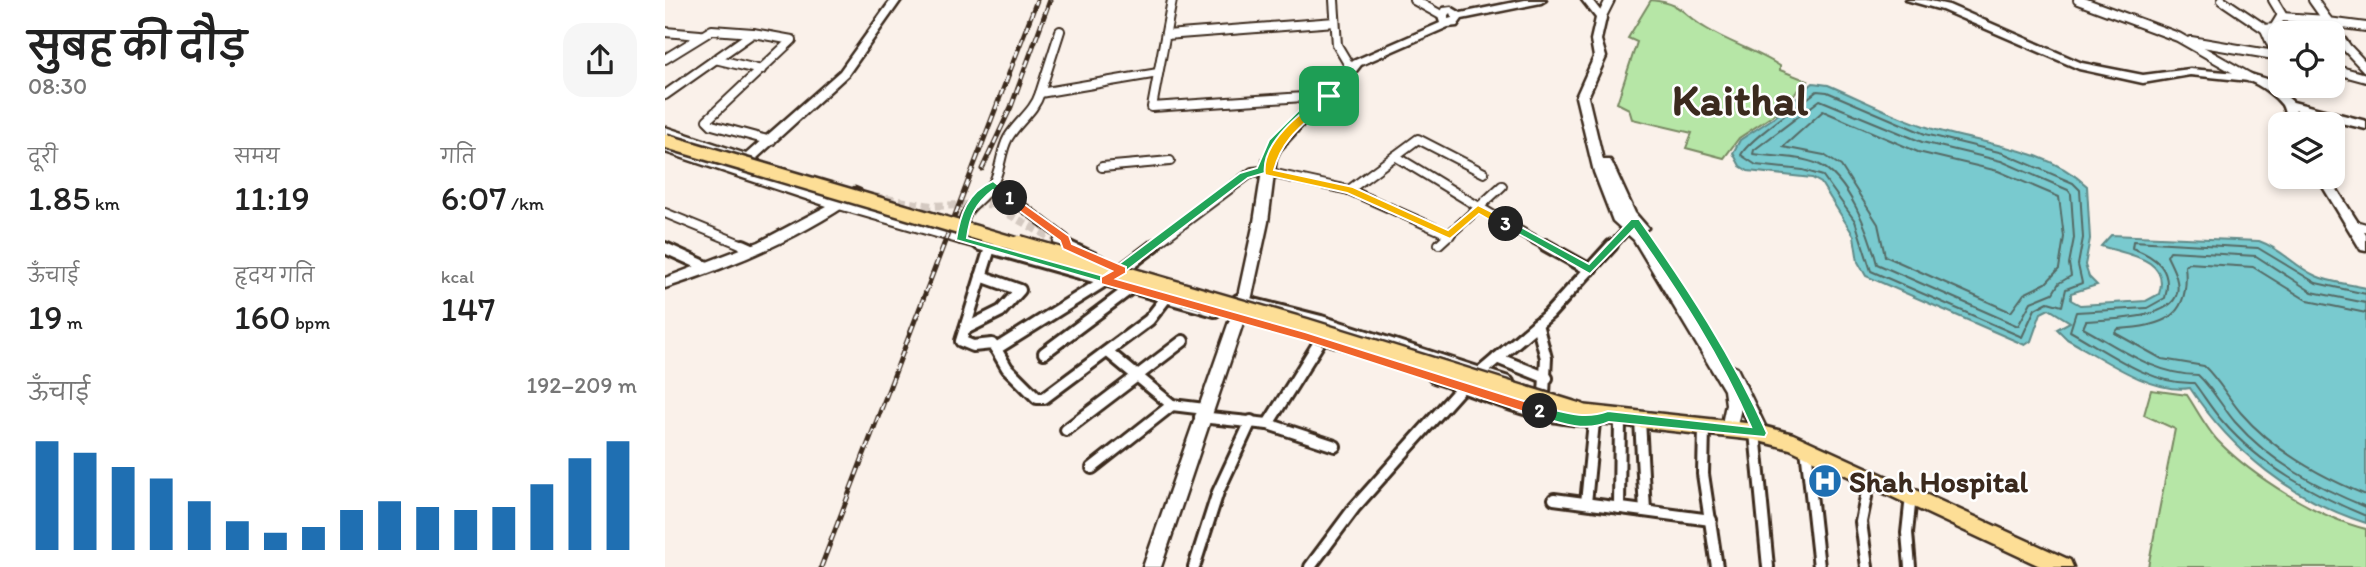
<!DOCTYPE html>
<html lang="hi">
<meta charset="utf-8">
<style>
:root{--surface:#fff;--page:#f6f6f6;--text:#222;--muted:#767676;--accent:#1f6fb2}
body{margin:0;font-family:Itim,"Playpen Sans Deva",sans-serif;background:var(--page);color:var(--text);height:100vh;display:flex;flex-direction:column;font-size:26px;white-space:nowrap}
*{box-sizing:border-box;margin:0}
p{font-size:23px;color:var(--muted)}
.icon{flex:none;width:38px;height:38px;fill:none;stroke:currentColor;stroke-width:2;stroke-linecap:round;stroke-linejoin:round}
.map{position:relative;flex:1;overflow:hidden}
.panel{display:flex;flex-direction:column;background:var(--surface);width:665px}
.panel>*{flex:none}
.tools{position:absolute;left:1603px;top:21px;display:grid;gap:14px}
.tools a{display:grid;place-items:center;width:77px;height:77px;border-radius:14px;background:var(--surface);box-shadow:0 4px 10px #0003;font-size:35px}
.pin{position:absolute;display:grid;place-items:center;width:60px;height:60px;color:#fff;margin:-30px;border-radius:14px;box-shadow:0 4px 10px #0006}
.km{position:absolute;width:35px;height:35px;margin:-18px;border-radius:50%;background:#222;color:#fff;font-size:19px;line-height:35px;text-align:center}
.round{display:grid;place-items:center;flex:none;width:74px;height:74px;border-radius:21px;background:var(--page)}
.headline{display:flex;align-items:center;justify-content:space-between;height:119px;padding:0 28px}
h1{font-size:38px;font-weight:600;line-height:52px}
.figures{display:grid;grid-template-columns:repeat(3,1fr);gap:10px;height:119px;padding:7px 28px}
.figures div{display:grid;align-content:center}
.figures b{font-size:35px;font-weight:600}
.figures small{font-size:19px;font-weight:400}
.figures p{font-size:19px}
.chart{height:196px;padding:14px 28px}
.chart p{display:flex;justify-content:space-between}
.chart svg{width:100%;height:126px;margin-top:7px;stroke:var(--accent);stroke-width:6}
main{display:flex;flex:1;min-height:0}
.map>svg:first-child{display:block}
</style>
<main>
<section class="panel">
<div class="headline"><div><h1>सुबह की दौड़</h1><p>08:30</p></div><a class="round"><svg class="icon" aria-label="share" viewBox="0 0 24 24"><path d="M12 15V3M7 8l5-5 5 5M5 13v7h14v-7"/></svg></a></div>
<div class="figures">
<div><p>दूरी</p><b>1.85<small> km</small></b></div>
<div><p>समय</p><b>11:19</b></div>
<div><p>गति</p><b>6:07<small> /km</small></b></div>
</div>
<div class="figures">
<div><p>ऊँचाई</p><b>19<small> m</small></b></div>
<div><p>हृदय गति</p><b>160<small> bpm</small></b></div>
<div><p>kcal</p><b>147</b></div>
</div>
<div class="chart"><p><span>ऊँचाई</span>192–209 m</p>
<svg viewBox="0 0 160 44" preserveAspectRatio="none"><path d="M5 44V6M15 44V10M25 44V15M35 44V19M45 44V27M55 44V34M65 44V38M75 44V36M85 44V30M95 44V27M105 44V29M115 44V30M125 44V29M135 44V21M145 44V12M155 44V6"/></svg>
</div>
</section>
<div class="map">
<svg width="1701" height="567" viewBox="0 0 1701 567">
<rect width="100%" height="100%" fill="#faf1ea"/>
<filter id="ink" filterUnits="userSpaceOnUse"><feTurbulence type="fractalNoise" baseFrequency=".0143" numOctaves="2"/><feDisplacementMap in="SourceGraphic" scale="14" xChannelSelector="R" yChannelSelector="G"/><feConvolveMatrix kernelMatrix="1 2 1 2 8 2 1 2 1" color-interpolation-filters="sRGB"/></filter>
<g filter="url(#ink)">
<!-- green -->
<g fill="#b6e6a6" stroke="#788862" stroke-width="2">
<path d="M986,0C1020,4 1016,14 1042,29C1065,43 1092,51 1115,66V70L1143,81L1107,116L1074,138L1059,158L1021,148L1027,133L967,119L964,109L952,103L972,42L963,38Z"/>
<path d="M1486,390L1522,395C1532,410 1541,428 1553,441C1588,477 1652,517 1701,529V567H1483L1510,429L1479,415Z"/>
</g>
<!-- water -->
<path fill="#79cacf" stroke="#608a88" stroke-width="2" d="M1148,83L1163,85C1196,99 1228,116 1262,127C1314,145 1380,146 1422,186L1425,239L1420,265L1424,277L1432,285L1406,293V300L1415,305L1481,301L1494,294C1506,258 1460,254 1436,246L1446,235L1594,241C1617,249 1629,266 1651,276C1666,283 1685,284 1701,288V523C1628,500 1567,452 1525,388C1488,395 1435,357 1402,339L1392,329L1405,322L1384,309L1376,313L1366,341L1360,345L1201,276L1193,262L1189,236L1156,183L1147,178L1083,171L1075,166L1068,153L1075,140L1110,117Z"/>
<g fill="none" stroke-linecap="round" stroke-linejoin="round">
<!-- shore -->
<g stroke="#546a65" stroke-width="2">
<path d="M1152,91L1162,92L1260,134L1338,153L1408,183L1415,190L1418,238L1413,265L1417,283L1401,289L1397,306L1383,302L1370,309L1357,337L1206,271L1190,221L1158,176L1138,170L1091,165L1076,155C1083,140 1135,105 1152,91Z"/>
<path d="M1155,100L1257,142L1336,161L1403,190L1406,194L1409,238L1404,264L1406,276L1394,283L1388,293L1366,302L1353,326L1212,264C1204,233 1184,178 1153,164C1134,156 1108,157 1088,154L1089,150Z"/>
<path d="M1158,111L1253,152L1333,171L1394,197L1399,237L1394,269L1381,283L1359,294L1346,312L1220,256L1213,224L1176,166L1159,155L1118,147Z"/>
<path d="M1701,294L1651,283L1593,248L1468,241L1467,248C1492,257 1508,270 1500,298L1482,308L1411,312L1405,331C1443,352 1485,385 1529,383C1539,396 1547,410 1558,422C1596,466 1648,494 1701,516"/>
<path d="M1701,303L1647,292L1591,256L1505,251L1502,256C1507,267 1515,280 1512,293C1506,320 1443,319 1421,321L1418,328C1455,348 1490,375 1533,375C1548,389 1557,407 1570,422C1605,462 1652,487 1701,507"/>
<path d="M1701,313L1643,301L1588,267L1523,263L1520,266C1526,318 1498,326 1453,329L1450,333L1497,359L1539,366C1554,380 1563,398 1576,413C1609,451 1654,476 1701,495"/>
</g>
<!-- street-tunnel -->
<path stroke="#d4c9c1" stroke-width="8" stroke-dasharray="8 4.5" stroke-linecap="butt" d="M209,197L266,206L326,204L393,242"/>
<!-- street-far1 casing -->
<g stroke="#3b2a1e" stroke-width="12">
<g id="street-far1">
<path d="M507,0L487,107L654,96"/>
<path d="M669,0L672,45L685,67"/>
<path d="M749,0L776,15"/>
<path d="M1413,0L1513,37L1585,78"/>
<path d="M1557,0L1600,29L1611,55"/>
<path d="M1648,0L1682,48L1701,68"/>
<path d="M1616,17L1662,20"/>
<path d="M936,18L945,0"/>
<path d="M1663,22L1701,27"/>
<path d="M1600,29L1609,28L1617,15L1608,0"/>
<path d="M395,31L375,93L493,73"/>
<path d="M0,32L35,35"/>
<path d="M501,35L670,22"/>
<path d="M1526,41L1615,56"/>
<path d="M0,59L47,30L88,33"/>
<path d="M50,59L96,70"/>
<path d="M1668,69L1701,78"/>
<path d="M0,95L88,33L127,40L42,120L47,125L106,141"/>
<path d="M730,156C781,186 831,219 883,247"/>
<path d="M437,167L505,161"/>
<path d="M328,184L400,239L402,245"/>
<path d="M684,190L753,139L819,173"/>
<path d="M174,205L296,240"/>
<path d="M0,213L83,247"/>
<path d="M1687,224L1701,228"/>
<path d="M393,242L404,247"/>
<path d="M774,244L837,186"/>
<path d="M322,247L296,240C298,202 309,210 327,185C336,172 335,152 343,138C353,121 369,112 375,93"/>
<path d="M487,247L587,172L597,171L684,190L785,235"/>
<path d="M946,247L967,224"/>
</g>
</g>
<!-- street casing -->
<g stroke="#3b2a1e" stroke-width="16">
<g id="street">
<path d="M78,245L87,249"/>
<path d="M315,245L550,311"/>
<path d="M400,245L434,261"/>
<path d="M490,245L457,270L331,349L342,368L372,398H379L484,320L501,298"/>
<path d="M880,245L925,270"/>
<path d="M0,248L42,267"/>
<path d="M325,248L296,341L308,346L327,344L331,349"/>
<path d="M573,300L656,321L843,382"/>
<path d="M872,324L881,358L879,394"/>
<path d="M300,329L336,311L355,290L316,276"/>
<path d="M443,352L507,405L540,409"/>
<path d="M379,353L466,288"/>
<path d="M832,358L882,378"/>
<path d="M816,372L884,314L947,245"/>
<path d="M769,377C818,393 885,426 936,419"/>
<path d="M535,417L603,424L670,446"/>
<path d="M975,420L980,511"/>
<path d="M603,424L655,341"/>
<path d="M1039,427L1038,474L1052,567"/>
<path d="M401,430L518,341"/>
<path d="M1090,432L1103,567"/>
<path d="M1141,448L1154,567"/>
<path d="M427,468L507,405"/>
<path d="M889,499L1046,520"/>
<path d="M921,503L929,422"/>
<path d="M954,508L955,417"/>
<path d="M529,567L553,492L586,421"/>
<path d="M645,567L689,508L798,386"/>
<path d="M1202,567L1196,522L1205,477"/>
<path d="M1245,567L1242,533L1246,496"/>
</g>
</g>
<!-- secondary casing -->
<g stroke="#3b2a1e" stroke-width="5">
<g id="secondary">
<path d="M226,0H236L183,75L92,158L94,161L92,164H85L79,170L172,199L190,188L195,190L196,193L195,196C136,238 69,266 0,288V278L94,242L162,206L0,152V144L68,166L74,161L0,135V127L81,154L175,71Z"/>
<path d="M860,0H881L876,3L797,19L792,26L783,27L696,65L667,102L646,116L615,150L611,158L603,222L587,296L496,567H478L573,296L589,222L599,158L606,145L638,110L651,102L647,98L650,93L665,89L688,61L775,23L773,16L778,8L786,7L796,13ZM785,13L787,18L783,19V15Z"/>
<path d="M917,0H927L941,18L936,40L941,57L923,97L938,160H945L947,163L970,213L983,228L977,232L1061,368L1067,366L1072,368L1104,434L1102,439L1096,441L1090,439L1076,408L1070,434L1064,436L1058,434L1056,429L1061,404L1059,390L969,240L948,221L929,172L911,97L929,57L926,40L931,18Z"/>
<path d="M1241,0H1261L1284,5L1417,63L1478,75L1525,69L1585,74L1601,79L1628,102L1701,121V129L1655,118L1653,121C1642,125 1629,126 1621,115C1619,112 1619,108 1617,105C1609,95 1595,85 1584,81L1525,75L1478,83L1414,69L1277,10ZM1630,110L1639,113L1641,116L1635,115Z"/>
<path d="M1652,177H1664L1701,235V251L1696,250Z"/>
</g>
</g>
<!-- primary casing -->
<g stroke="#3b2a1e" stroke-width="5">
<path id="primary" d="M916,405L1090,424L1128,434L1405,560L1408,567H1377L1125,449L1090,440L916,421L910,418L907,413L910,408Z"/>
</g>
<!-- street-far1 -->
<use href="#street-far1" stroke="#fff" stroke-width="8"/>
<!-- street -->
<use href="#street" stroke="#fff" stroke-width="10"/>
<!-- secondary -->
<use href="#secondary" fill="#fff" fill-rule="evenodd"/>
<!-- primary -->
<use href="#primary" fill="#fdde96" fill-rule="evenodd"/>
<!-- rail casing -->
<g stroke="#3b2a1e" stroke-width="5">
<g id="rail">
<path d="M317,169L346,107L385,0"/>
<path d="M156,567L372,0"/>
</g>
</g>
<!-- rail -->
<use href="#rail" stroke="#fff" stroke-width="2.5" stroke-dasharray="7" stroke-linecap="butt"/>
<!-- primary-bridge-far1 casing -->
<g stroke="#3b2a1e" stroke-width="18" stroke-linecap="butt">
<path id="primary-bridge-far1" d="M0,141L360,247"/>
</g>
<!-- primary-bridge casing -->
<g stroke="#3b2a1e" stroke-width="23" stroke-linecap="butt">
<path id="primary-bridge" d="M354,245L641,328L916,413"/>
</g>
<!-- primary-bridge-far1 -->
<use href="#primary-bridge-far1" stroke="#fdde96" stroke-width="13"/>
<!-- primary-bridge -->
<use href="#primary-bridge" stroke="#fdde96" stroke-width="18"/>
</g>
</g>
<!-- split-1 -->
<path fill="#22a559" stroke="#fff" stroke-width="2" d="M651,93L669,96L656,99L612,144L600,173L583,178L444,284L291,240C295,215 302,192 328,181L350,198L341,201L328,190C310,204 305,216 302,238L438,276L575,173L592,168L604,140Z"/>
<!-- split-2 -->
<path fill="#f0652b" stroke="#fff" stroke-width="2" d="M345,194L404,236L407,244L461,267V273L451,279L640,332L875,406L881,411L875,417L640,341L436,284V277L447,271L398,249L395,241L341,201L339,198Z"/>
<!-- split-3 -->
<path fill="#22a559" stroke="#fff" stroke-width="2" d="M966,219H974C1022,287 1068,357 1102,433L1100,437L944,422C920,433 894,423 870,415V407L875,406C899,412 919,420 943,411L1086,427C1056,357 1013,291 969,229L925,274L836,224L845,221L924,264Z"/>
<!-- split-4 -->
<path fill="#f5b400" stroke="#fff" stroke-width="2" d="M661,94L669,96C644,122 619,133 609,170L688,187L783,230L813,205L845,221V227H837L814,214L785,239L682,193L600,175C595,142 638,111 661,94Z"/>
<!-- icons -->
<defs>
<g id="hospital-disc" transform="scale(1.75)"><circle r="9.5" fill="#1f6fb2" stroke="#fff"/><path d="M-5-5h3v3.5h4V-5h3V5h-3V1.5h-4V5h-3Z" fill="#fff"/></g>
</defs>
<g fill-rule="evenodd">
<use href="#hospital-disc" x="1160" y="481"/>
</g>
<g text-anchor="middle" dominant-baseline="central" stroke-width="5" stroke-linejoin="round" paint-order="stroke">
<!-- poi labels -->
<g font-size="30" font-weight="bold" fill="#3b2a1e" stroke="#fff" text-anchor="start">
<text x="1184" y="481">Shah Hospital</text>
</g>
<!-- town labels -->
<g font-size="44" font-weight="bold" fill="#3b2a1e" stroke="#fff">
<text x="1075" y="99">Kaithal</text>
</g>
</g>
</svg>
<div class="tools">
<a><svg class="icon" aria-label="locate" viewBox="0 0 24 24"><circle cx="12" cy="12" r="6"/><path d="M12 2v4M12 18v4M2 12h4M18 12h4"/></svg></a>
<a><svg class="icon" aria-label="layers" viewBox="0 0 24 24"><path d="M12 4l9 5-9 5-9-5zM3 14l9 5 9-5"/></svg></a>
</div>
<div class="pin" style="left:664px;top:96px;background:#1e9e55"><svg class="icon" aria-label="arrive" viewBox="0 0 24 24"><path d="M6 21V4h12l-3 4 3 4H6"/></svg></div>
<b class="km" style="left:345px;top:198px">1</b>
<b class="km" style="left:875px;top:411px">2</b>
<b class="km" style="left:841px;top:224px">3</b>
</div>
</main>
